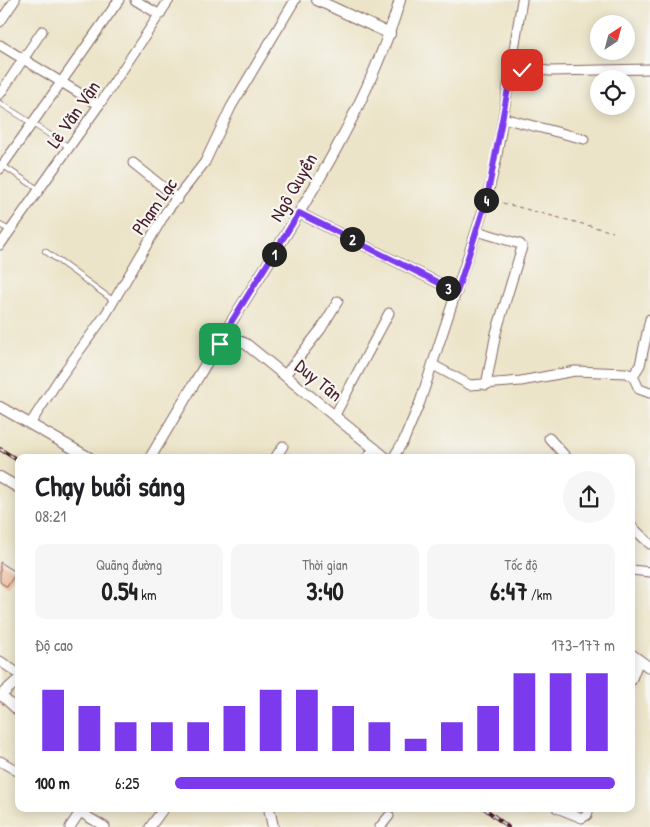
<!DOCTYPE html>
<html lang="vi">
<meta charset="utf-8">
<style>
:root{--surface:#fff;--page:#f6f6f6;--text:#202124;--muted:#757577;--accent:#7c3aed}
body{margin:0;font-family:"Patrick Hand",sans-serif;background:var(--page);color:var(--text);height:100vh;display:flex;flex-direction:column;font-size:19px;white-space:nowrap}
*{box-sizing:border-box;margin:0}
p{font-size:16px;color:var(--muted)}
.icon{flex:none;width:28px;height:28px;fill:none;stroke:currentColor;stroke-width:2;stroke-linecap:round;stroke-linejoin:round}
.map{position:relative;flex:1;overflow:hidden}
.drawer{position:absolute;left:15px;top:454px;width:620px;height:358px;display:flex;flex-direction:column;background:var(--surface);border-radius:10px;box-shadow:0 2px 12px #0003}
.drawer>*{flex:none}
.needle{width:32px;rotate:36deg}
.controls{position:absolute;left:590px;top:15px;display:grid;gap:10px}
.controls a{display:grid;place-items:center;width:45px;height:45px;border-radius:50%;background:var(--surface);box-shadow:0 2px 12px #0003;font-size:25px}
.pin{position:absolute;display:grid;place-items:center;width:42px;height:42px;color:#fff;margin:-21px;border-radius:10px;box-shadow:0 2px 8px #0006}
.km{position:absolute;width:25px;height:25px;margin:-12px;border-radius:50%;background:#222;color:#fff;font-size:14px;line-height:25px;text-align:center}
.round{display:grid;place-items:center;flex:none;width:52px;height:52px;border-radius:26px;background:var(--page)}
.head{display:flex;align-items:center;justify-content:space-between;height:85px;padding:0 20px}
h1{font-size:28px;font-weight:700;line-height:38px}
.figures{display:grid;grid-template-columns:repeat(3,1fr);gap:8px;height:85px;padding:5px 20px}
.figures div{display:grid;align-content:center;border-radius:10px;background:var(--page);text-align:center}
.figures b{font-size:25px;font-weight:700}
.figures small{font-size:14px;font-weight:400}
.figures p{font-size:14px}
.chart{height:140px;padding:10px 20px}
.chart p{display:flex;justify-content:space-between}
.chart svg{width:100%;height:90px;margin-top:5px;stroke:var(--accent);stroke-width:6}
ul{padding:0 20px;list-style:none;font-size:16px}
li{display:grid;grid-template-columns:80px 60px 1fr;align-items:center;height:38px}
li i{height:12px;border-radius:6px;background:var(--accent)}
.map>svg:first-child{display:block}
</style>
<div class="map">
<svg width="650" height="827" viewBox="0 0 650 827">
<rect width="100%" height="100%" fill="#f6f6f2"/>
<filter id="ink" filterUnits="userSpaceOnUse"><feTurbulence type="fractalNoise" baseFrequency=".02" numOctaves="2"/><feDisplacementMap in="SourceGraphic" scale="10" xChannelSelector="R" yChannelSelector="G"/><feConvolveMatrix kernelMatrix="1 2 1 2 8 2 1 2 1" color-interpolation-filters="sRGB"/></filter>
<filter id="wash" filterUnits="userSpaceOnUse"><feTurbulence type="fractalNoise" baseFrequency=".0096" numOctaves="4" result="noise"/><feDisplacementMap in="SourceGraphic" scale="20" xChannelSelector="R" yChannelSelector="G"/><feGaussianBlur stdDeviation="1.12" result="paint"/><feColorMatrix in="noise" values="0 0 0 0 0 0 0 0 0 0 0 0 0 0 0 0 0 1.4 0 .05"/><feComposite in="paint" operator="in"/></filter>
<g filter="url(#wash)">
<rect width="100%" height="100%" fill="#ece4c8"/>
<g id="blocks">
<!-- building -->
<path fill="#eda576" d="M0,562L16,572L7,587L0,582Z"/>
</g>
</g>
<g filter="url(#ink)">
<use href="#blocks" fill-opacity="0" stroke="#836462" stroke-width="1"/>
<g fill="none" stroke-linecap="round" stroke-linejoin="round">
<!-- service casing -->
<g stroke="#836462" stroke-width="6">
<g id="service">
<path d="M0,103L69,147"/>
<path d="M2,165L38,189"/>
<path d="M0,225L11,231"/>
<path d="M45,251L114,301"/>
</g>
</g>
<!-- minor casing -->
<g stroke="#836462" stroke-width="11">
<g id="minor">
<path d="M135,0L160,15"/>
<path d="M0,22L15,0"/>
<path d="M0,45L99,105"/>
<path d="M512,68L550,71L650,69"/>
<path d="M0,94L42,31"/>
<path d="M503,118L584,139"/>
<path d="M133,163L178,199"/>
<path d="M0,169L119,0"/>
<path d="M299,213L457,292"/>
<path d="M477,231L520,244L522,247L496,333L486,385"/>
<path d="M0,245L99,105L169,0"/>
<path d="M433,365L470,385L521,381L575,371L626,373L633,376L639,389L650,393"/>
<path d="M285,375L321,329L338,301"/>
<path d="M633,376L640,365L650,319"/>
<path d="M335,415L389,313"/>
<path d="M30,424L59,379L106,314L166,212L205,162L231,107L295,0"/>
<path d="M549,438L567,458"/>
<path d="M275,458L283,446"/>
<path d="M367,458L375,448"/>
<path d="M393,458L404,440L420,402L487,198L496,161L522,0"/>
<path d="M631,526L650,544"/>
<path d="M631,570L650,572"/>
<path d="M0,661L19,674"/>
<path d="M631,681L639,660"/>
<path d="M1,695L19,712"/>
<path d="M0,761L19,772"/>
<path d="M73,808L105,827"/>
<path d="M557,808L582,818L587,815L589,808"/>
<path d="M70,827L80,812"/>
<path d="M150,827L164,808"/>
<path d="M380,827L389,816"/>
</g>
</g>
<!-- tertiary casing -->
<g stroke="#836462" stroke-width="12">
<g id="tertiary">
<path d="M317,0L390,34"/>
<path d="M226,341L230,324C294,221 365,117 400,0"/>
<path d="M0,407L90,458"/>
<path d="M150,458L213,352C223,341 233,337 246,344L386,458"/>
<path d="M0,477L19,488"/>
<path d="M631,654L650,668"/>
<path d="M0,696L19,679"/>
<path d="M269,808L273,827"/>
</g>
</g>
<!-- path -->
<path stroke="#836462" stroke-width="1" stroke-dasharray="4 4" stroke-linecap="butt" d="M495,201L613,232"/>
<!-- service -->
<use href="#service" stroke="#fff" stroke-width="4.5"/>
<!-- minor -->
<use href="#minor" stroke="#fff" stroke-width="9"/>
<!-- tertiary -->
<use href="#tertiary" stroke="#fff" stroke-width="10"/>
<!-- rail casing -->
<g stroke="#4a1f2b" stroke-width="4">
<g id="rail">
<path d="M0,449L19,461"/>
<path d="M484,808L508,827"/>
</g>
</g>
<!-- rail -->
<use href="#rail" stroke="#f6f6f2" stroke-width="2" stroke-dasharray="5.5" stroke-linecap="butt"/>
</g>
</g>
<g fill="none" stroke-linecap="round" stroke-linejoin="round" filter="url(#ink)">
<!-- route casing -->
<g stroke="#fff" stroke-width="10">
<path id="route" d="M220,344L226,341L230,324L299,213L457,292L487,198L512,68L522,70"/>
</g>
<!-- route -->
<use href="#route" stroke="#7c3aed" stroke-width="6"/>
</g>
<g text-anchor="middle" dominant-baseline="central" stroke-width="4.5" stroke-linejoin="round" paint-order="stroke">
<!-- street labels -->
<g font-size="19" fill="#4a1f2b" stroke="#f6f6f2">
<text transform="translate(73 114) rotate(-55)">Lê Văn Vận</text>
<text transform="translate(293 187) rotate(-60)">Ngô Quyền</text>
<text transform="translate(154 206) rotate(-55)">Phạm Lạc</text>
<text transform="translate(319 380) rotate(39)">Duy Tân</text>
</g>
</g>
</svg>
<div class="controls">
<a><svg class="needle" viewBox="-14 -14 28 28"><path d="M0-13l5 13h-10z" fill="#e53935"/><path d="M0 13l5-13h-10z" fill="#757577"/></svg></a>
<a><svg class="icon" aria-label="locate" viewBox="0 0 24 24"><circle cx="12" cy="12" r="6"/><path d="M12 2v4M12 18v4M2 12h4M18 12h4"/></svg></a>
</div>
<div class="pin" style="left:220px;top:344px;background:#1e9e55"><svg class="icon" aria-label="arrive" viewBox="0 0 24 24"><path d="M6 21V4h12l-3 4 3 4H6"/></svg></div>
<div class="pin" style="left:522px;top:70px;background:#d93025"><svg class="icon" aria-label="check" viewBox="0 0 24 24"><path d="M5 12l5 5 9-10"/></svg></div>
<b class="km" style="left:274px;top:254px">1</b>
<b class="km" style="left:352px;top:239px">2</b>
<b class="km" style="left:448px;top:288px">3</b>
<b class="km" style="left:486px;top:200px">4</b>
<section class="drawer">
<div class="head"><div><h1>Chạy buổi sáng</h1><p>08:21</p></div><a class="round"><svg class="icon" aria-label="share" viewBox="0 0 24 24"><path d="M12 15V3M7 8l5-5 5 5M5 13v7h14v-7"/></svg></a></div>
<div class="figures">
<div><p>Quãng đường</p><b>0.54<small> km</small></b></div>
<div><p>Thời gian</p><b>3:40</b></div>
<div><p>Tốc độ</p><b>6:47<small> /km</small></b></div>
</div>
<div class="chart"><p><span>Độ cao</span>173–177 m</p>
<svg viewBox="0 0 160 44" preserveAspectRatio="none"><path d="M5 44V14M15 44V22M25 44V30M35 44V30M45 44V30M55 44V22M65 44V14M75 44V14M85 44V22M95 44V30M105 44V38M115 44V30M125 44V22M135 44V6M145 44V6M155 44V6"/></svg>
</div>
<ul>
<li><b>100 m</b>6:25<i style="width:100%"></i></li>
</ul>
</section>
</div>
